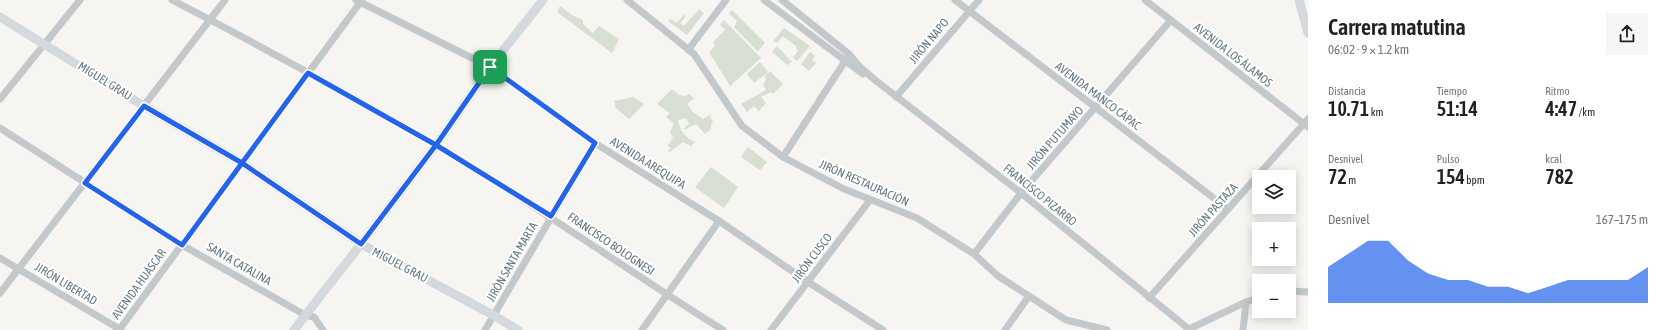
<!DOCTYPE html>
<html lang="es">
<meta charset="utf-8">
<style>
:root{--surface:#fff;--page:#f6f6f6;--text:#202124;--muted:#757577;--accent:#2563eb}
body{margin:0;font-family:"Asap Condensed",sans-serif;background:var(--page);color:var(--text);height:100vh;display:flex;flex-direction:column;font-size:15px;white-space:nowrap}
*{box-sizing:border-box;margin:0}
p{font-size:13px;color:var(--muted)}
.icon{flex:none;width:22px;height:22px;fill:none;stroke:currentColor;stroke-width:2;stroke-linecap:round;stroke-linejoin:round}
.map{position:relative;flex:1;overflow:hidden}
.drawer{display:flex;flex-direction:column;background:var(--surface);width:360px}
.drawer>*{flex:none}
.fabs{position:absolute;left:1252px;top:170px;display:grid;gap:8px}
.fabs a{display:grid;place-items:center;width:44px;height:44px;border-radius:0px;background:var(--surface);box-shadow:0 2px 10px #0003;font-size:20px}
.pin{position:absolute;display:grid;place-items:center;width:34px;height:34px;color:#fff;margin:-17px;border-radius:8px;box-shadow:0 2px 6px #0006}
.round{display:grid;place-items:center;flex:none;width:42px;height:42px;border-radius:0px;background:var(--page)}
.head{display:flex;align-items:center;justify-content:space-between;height:68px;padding:0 20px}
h1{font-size:22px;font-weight:600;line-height:30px}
.stats{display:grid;grid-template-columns:repeat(3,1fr);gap:6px;height:68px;padding:4px 20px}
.stats div{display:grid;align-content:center}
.stats b{font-size:20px;font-weight:600}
.stats small{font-size:11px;font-weight:400}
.stats p{font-size:11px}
.chart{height:112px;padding:8px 20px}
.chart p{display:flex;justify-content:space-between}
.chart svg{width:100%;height:72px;margin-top:4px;fill:var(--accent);opacity:.7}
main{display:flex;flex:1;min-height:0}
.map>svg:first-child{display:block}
</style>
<main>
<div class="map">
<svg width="1308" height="330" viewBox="0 0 1308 330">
<rect width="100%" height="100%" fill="#f6f5f1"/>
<!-- green -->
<g fill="#d7ded2">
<path d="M560,6L572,15L583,20V24L593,33L599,26L619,39L612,53L557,12Z"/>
<path d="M699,9L704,13L687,35L668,21L670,19L677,23L684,15L686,16L680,23L684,26Z"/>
<path d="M732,10L765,43L758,52L734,27L737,21L729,14Z"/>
<path d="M724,20L761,58L730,86L709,52L715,46L713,42L725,30L720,25Z"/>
<path d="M784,28L810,46L797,61L793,57L798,51L796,48V46L783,36L777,43L773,41Z"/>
<path d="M777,46L792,62L787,65L772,52Z"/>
<path d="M810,52L815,56L812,60L816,63L809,71L801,64Z"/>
<path d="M760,62L768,72L754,83L747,74Z"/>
<path d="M770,71L783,84L773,94L771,92L761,97L766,103L759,111L754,106L747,112L741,104L766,90L763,85L766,80L765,76Z"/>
<path d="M672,89L679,95L685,96L689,94L694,98L687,104L692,111L703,119L712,114L710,117L713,122L711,125V129L705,134L696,124L686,129H683L689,124L686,118L678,120C679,129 686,139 695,142L691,146L683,142L670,152L668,151L671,148L668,146L673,137L670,133L674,123L666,117L670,113L657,104Z"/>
<path d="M633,97L644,104L629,119L616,108L614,101Z"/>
<path d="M748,147L767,162L760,170L741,157Z"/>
<path d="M711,167L738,187L724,208L695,187Z"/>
</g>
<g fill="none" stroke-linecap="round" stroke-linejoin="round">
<!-- street -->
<g stroke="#c3c8cb" stroke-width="7">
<path d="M172,0C261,46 349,94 435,145C534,203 626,270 723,330"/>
<path d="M356,0L490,67L595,143L719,221L808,282L883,330"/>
<path d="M627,0L694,54L742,126L783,157L844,189L917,218L974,254L998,276L1066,320L1107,330"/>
<path d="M764,0L863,74"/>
<path d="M782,0L849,54L860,67L875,80L1021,193L1190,330"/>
<path d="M955,0L1228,209"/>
<path d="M1145,0L1308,127"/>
<path d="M688,50L726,0"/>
<path d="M896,97L979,0"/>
<path d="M0,99L80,0"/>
<path d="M0,128L182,245L305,315L314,317L323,330"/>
<path d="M783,157L847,58"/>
<path d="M974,254L1021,193L1171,20"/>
<path d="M0,258L121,330"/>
<path d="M1289,291L1308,292"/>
<path d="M0,293L225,0"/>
<path d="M1149,298L1308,119"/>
<path d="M119,330L362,0"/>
<path d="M485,330L595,143"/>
<path d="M642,330L719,221"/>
<path d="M771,330L870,200"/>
<path d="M1005,330L1029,296"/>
<path d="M1187,330L1246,302L1259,298"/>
<path d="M1243,330L1246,302"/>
</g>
<!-- secondary -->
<g stroke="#d3d9dd" stroke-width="9">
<path d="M1299,0L1308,33"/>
<path d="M0,17L144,106L242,163L361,244L493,315L518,330"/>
<path d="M294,330L361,244L436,145L490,67L543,0"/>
</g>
</g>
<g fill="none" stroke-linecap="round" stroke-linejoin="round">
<!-- route casing -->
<g stroke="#fff" stroke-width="8">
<path id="route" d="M490,67L436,145L308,73L242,163L144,106L85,183L182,245L242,163L361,244L436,145L551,216L595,143L490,67"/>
</g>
<!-- route -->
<use href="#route" stroke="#2563eb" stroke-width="5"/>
</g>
<g text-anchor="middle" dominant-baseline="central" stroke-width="4" stroke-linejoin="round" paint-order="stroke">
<!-- street labels -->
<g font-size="12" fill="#627986" stroke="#fff">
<text transform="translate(929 41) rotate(-50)">JIRÓN NAPO</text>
<text transform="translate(1233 55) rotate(38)">AVENIDA LOS ÁLAMOS</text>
<text transform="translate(105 81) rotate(32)">MIGUEL GRAU</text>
<text transform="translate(1098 96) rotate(37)">AVENIDA MANCO CÁPAC</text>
<text transform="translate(1055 138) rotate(-49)">JIRÓN PUTUMAYO</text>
<text transform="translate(648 163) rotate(32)">AVENIDA AREQUIPA</text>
<text transform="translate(864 183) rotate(24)">JIRÓN RESTAURACIÓN</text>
<text transform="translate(1040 195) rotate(39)">FRANCISCO PIZARRO</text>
<text transform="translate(1213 210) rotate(-48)">JIRÓN PASTAZA</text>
<text transform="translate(611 244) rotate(34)">FRANCISCO BOLOGNESI</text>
<text transform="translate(812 258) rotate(-53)">JIRÓN CUSCO</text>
<text transform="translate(512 262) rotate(-60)">JIRÓN SANTA MARTA</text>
<text transform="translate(239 264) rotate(30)">SANTA CATALINA</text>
<text transform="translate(400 265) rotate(28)">MIGUEL GRAU</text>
<text transform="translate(66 284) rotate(31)">JIRÓN LIBERTAD</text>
<text transform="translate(139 284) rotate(-54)">AVENIDA HUÁSCAR</text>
</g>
</g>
</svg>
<div class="fabs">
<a><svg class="icon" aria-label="layers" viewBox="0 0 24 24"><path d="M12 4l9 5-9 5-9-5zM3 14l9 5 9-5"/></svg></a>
<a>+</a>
<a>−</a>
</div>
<div class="pin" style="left:490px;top:67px;background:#1e9e55"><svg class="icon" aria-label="arrive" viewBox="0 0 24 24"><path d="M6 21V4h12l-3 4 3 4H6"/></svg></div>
</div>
<section class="drawer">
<div class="head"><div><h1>Carrera matutina</h1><p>06:02 · 9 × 1.2 km</p></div><a class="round"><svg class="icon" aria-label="share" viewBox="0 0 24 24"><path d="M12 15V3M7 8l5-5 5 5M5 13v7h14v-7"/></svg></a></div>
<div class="stats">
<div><p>Distancia</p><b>10.71<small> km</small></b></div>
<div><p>Tiempo</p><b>51:14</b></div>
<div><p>Ritmo</p><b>4:47<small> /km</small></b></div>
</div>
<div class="stats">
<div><p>Desnivel</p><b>72<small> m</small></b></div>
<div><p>Pulso</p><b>154<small> bpm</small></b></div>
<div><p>kcal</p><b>782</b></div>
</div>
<div class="chart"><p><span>Desnivel</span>167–175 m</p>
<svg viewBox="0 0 160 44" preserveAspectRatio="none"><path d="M0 44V22L10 14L20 6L30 6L40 18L50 26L60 30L70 30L80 34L90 34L100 38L110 34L120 30L130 30L140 30L150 30L160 22V44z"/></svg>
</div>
</section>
</main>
